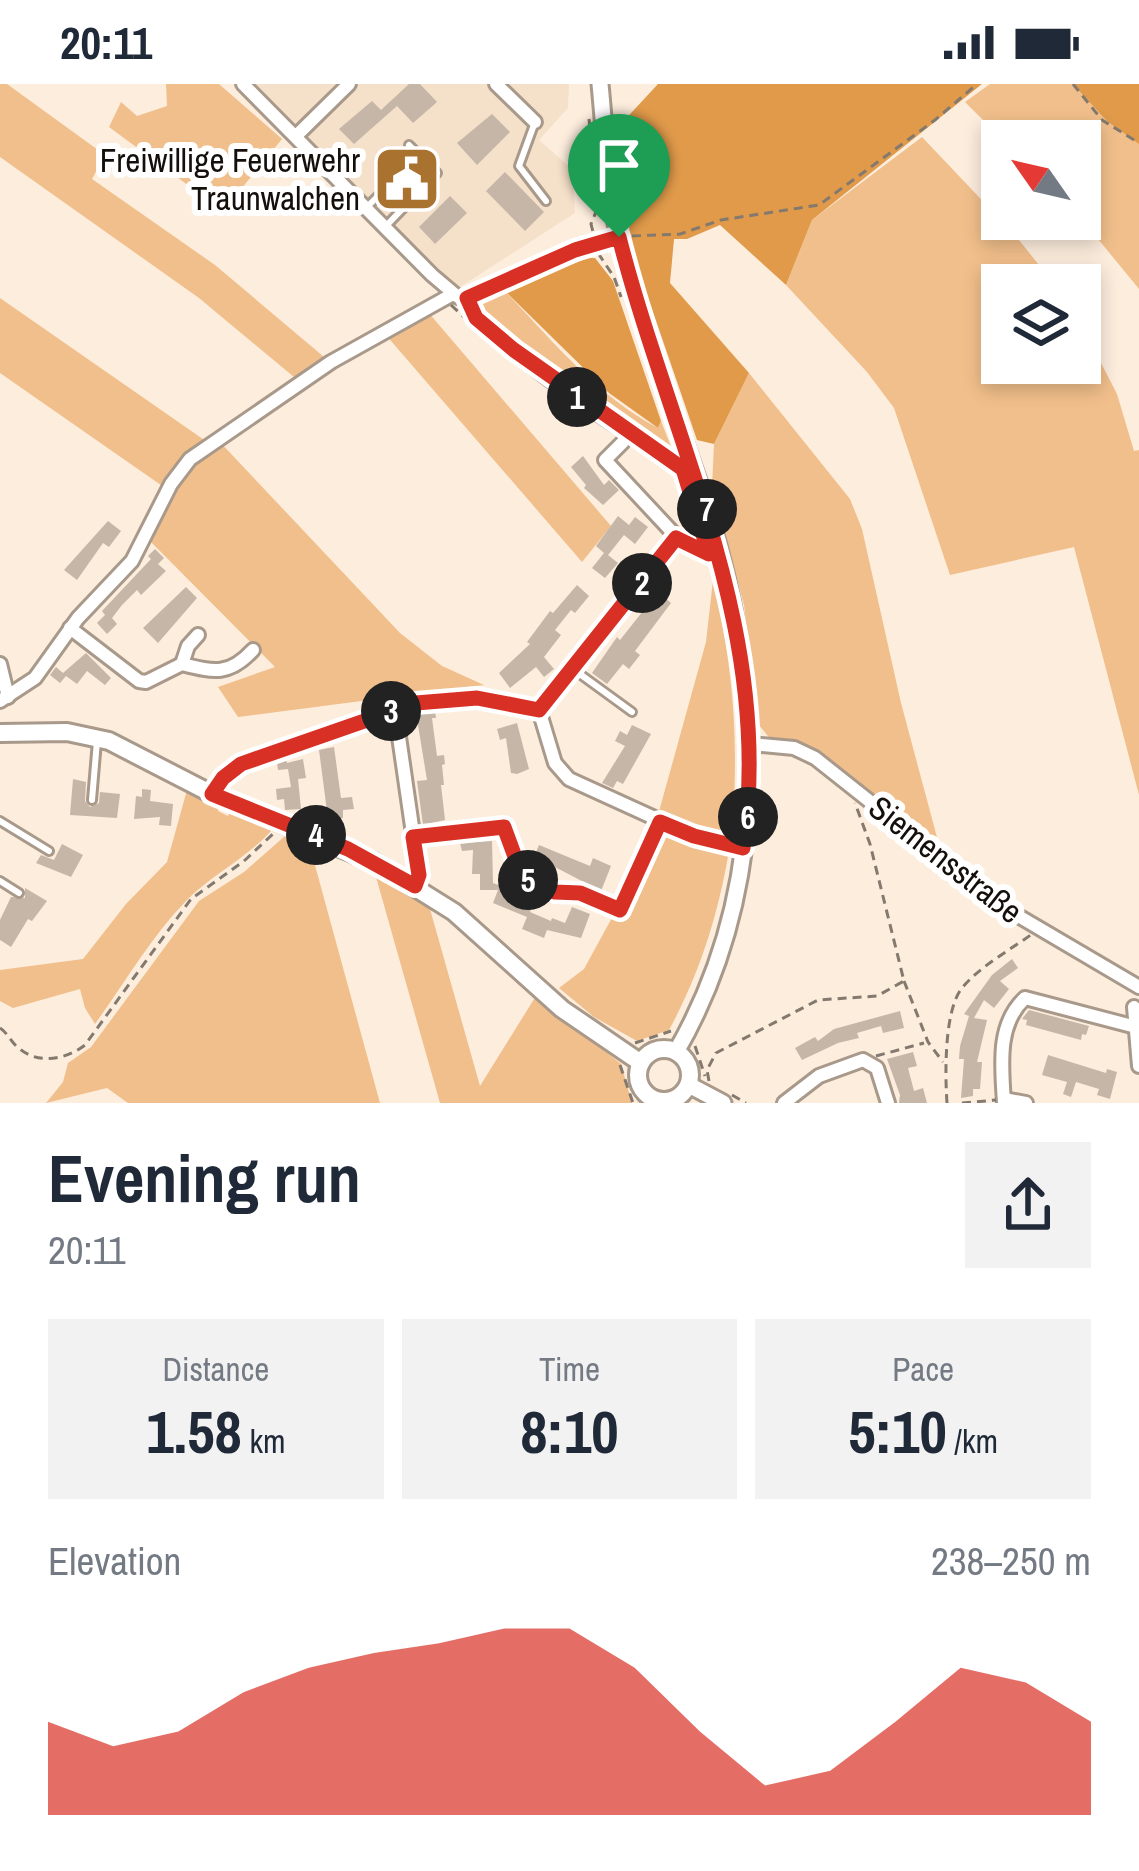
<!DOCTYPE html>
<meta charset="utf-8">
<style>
:root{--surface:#fff;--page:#f2f2f3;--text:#1f2937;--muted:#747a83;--accent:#d93025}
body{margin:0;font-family:"Archivo Narrow",sans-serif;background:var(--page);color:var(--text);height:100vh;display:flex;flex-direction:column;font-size:45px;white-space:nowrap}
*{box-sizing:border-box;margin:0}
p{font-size:39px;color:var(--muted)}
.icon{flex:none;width:66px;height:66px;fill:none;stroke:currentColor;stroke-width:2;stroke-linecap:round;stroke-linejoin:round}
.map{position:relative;height:1019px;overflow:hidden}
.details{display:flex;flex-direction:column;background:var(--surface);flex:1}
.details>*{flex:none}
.needle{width:78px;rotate:304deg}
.controls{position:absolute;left:981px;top:36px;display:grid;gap:24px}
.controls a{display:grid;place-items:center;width:120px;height:120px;border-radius:0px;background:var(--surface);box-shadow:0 6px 18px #0003;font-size:60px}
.pin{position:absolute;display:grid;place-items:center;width:102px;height:102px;color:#fff;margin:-123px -51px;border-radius:50% 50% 50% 0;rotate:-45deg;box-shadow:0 0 12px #0007}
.pin .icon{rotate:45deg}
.km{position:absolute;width:60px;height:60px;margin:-30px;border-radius:50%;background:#222;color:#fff;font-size:33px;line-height:60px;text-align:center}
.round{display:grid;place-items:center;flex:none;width:126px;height:126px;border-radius:0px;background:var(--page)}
.overview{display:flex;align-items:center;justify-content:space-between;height:204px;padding:0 48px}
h1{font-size:66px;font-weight:800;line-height:90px}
.figures{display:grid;grid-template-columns:repeat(3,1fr);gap:18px;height:204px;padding:12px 48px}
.figures div{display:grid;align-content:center;border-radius:0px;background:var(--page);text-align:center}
.figures b{font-size:60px;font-weight:800}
.figures small{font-size:33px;font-weight:400}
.figures p{font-size:33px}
.chart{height:336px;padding:24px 48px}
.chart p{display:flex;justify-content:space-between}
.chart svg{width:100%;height:216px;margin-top:12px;fill:var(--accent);opacity:.7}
.status{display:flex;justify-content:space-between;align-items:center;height:84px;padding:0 60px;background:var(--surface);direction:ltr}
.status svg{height:33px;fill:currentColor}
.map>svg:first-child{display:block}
</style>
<div class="status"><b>20:11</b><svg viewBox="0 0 49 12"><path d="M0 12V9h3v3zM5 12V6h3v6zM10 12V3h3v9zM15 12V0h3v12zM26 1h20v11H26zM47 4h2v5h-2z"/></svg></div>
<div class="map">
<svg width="1139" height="1019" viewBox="0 0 1139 1019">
<rect width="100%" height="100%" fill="#fdeddd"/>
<!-- built -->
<path fill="#f5e0ca" d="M250,0H569L568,24L539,56L573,86L575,129L457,205Z"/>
<!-- green -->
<g fill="#f1bf8b">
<path d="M0,0H7L105,71L92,95L215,181L330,278L300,298L199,214L0,73Z"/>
<path d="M166,0H219L282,55L223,127L109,43L121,18L137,32L167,22Z"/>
<path d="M990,0H1073L1139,56V205L1080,133V57H1004L965,18Z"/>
<path d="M922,53L1015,151L1055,201H1002V279H1080V238L1117,310L1134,367L1139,366V711L1074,463L950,491L894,324L867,288L786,201L812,136Z"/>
<path d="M504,206C550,254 598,313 658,344L661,337L677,378L480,230L477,221Z"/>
<path d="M0,214L210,360L218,356L400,549L442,582L484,601L238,633L218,603L275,583L148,455L168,406L0,289Z"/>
<path d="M428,228L611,442L582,478L385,250Z"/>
<path d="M749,289L850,415L862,445L901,619L942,772L857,703L772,657L758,640L744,521L712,403L714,360Z"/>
<path d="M713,496C734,587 739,656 732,749L724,754L691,746L658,731L706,558Z"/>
<path d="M187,706L219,721L218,727L228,732L231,726L271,742L272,746C246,775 211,791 185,818C151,853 124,900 95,940L85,924L80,905L13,924L0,917V886L83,875L126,820L167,778Z"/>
<path d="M660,750L729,767C718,831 700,889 669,946L637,957L594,933L559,904L584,885L614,830L624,833Z"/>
<path d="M286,751L310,763L380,1019H128L107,1004L46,1019L63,998L68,979L91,963L199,817L244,788Z"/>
<path d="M376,793L430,825L480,1002L536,912L621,980L632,1019H440Z"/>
</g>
<!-- forest -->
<g fill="#e09a4a">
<path d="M658,0H982L812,136L786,201L720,141L687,155H674L670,199L749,289L714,360L697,356L631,164L620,41Z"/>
<path d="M1073,0H1139V60L1107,37Z"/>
<path d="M588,174H595L613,197L661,337L658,344L609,309L504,206Z"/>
</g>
<!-- building -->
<g fill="#c6b6a7">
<path d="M409,0H420L437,18L413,39L397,22L354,60L339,45L372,17L381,26Z"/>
<path d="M492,30L510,48L477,81L457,59Z"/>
<path d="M505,88L544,128L525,147L486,107Z"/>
<path d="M450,112L467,129L435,160L419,143Z"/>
<path d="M583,372L604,401L609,396L619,406L603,421L584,404L586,401L571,383Z"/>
<path d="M618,432L629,441L635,433L648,443L635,460L624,451L608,471L618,479L605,494L592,484L604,469L596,462Z"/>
<path d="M108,437L121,447L109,463L103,459L77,496L64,486Z"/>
<path d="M155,465L164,474L158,480L166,487L141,511L137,506L122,521L112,534L117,540L107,550L97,539L105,531L102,527L151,475L148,472Z"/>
<path d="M577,501L589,512L575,529L571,526L555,546L561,551L544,573L554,585L544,593L536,583L510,604L499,589L530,560L527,558L550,527L553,529Z"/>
<path d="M186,503L197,514L158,559L143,544Z"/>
<path d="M658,508L671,519L635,567L640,571L629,585L623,580L607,600L592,589L617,553L620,556Z"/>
<path d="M86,569L111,594L105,601L87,587L77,600L66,592L60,599L50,591L56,583L63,589Z"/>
<path d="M435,627L436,634H432L437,672L444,671L445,680L442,681L444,701H441L445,736L423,741L417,697L427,696L416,629Z"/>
<path d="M517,639L529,685L517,690L511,689L506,654L500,656L497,645Z"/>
<path d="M632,641L651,650L623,700L617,697L613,704L602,699L625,662L615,657L620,647L627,651Z"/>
<path d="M334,663L341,714L352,713L354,725L343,726V734L328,735L319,666Z"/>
<path d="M286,675L287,679L303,675L306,694L298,695L301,725L285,726L284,715L277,716L276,705L291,703L288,685L278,686L277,678Z"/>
<path d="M73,695L86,698L85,717L90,723L99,719L100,708L120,710L117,734L70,731Z"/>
<path d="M142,705L151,706L150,717L173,720L171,742L159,741L160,733L134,735L136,712L142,713Z"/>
<path d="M492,757L493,799L536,814L530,828L551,837L552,834L565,839L572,823L590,830L581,854L547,846L544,854L522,845L527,833L493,819L498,806H480V790H472L473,766L462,767L460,759Z"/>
<path d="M62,760L83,771L71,793L36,779L41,771L54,776Z"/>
<path d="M539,761L590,782L593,774L611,782L601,807L553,782L548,792L534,787L530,783Z"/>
<path d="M25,804L47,817L32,837L28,835L11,863L0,856V836L11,813L25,814Z"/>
<path d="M1012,875L1018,884L1000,897L1009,905L994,924L984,916L974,934L987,936L977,978H982L980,1005H973V1012L961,1014L964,975H959L960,962L969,932L964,930L992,891Z"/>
<path d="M1029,926L1089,942L1086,951L1082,950L1081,956L1026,941L1027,936L1022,935Z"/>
<path d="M900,927L904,944L883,949L881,942L857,949L859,954L838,959L802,976L795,964L815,953L818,957L834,945Z"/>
<path d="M913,968L917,982L908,984L914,1007L923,1004L927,1019H899L900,1011L887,975Z"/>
<path d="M1048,971L1106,989L1107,985L1117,988L1110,1015L1097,1011L1099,1005L1076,998L1071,1013L1063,1010L1067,998L1042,991Z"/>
</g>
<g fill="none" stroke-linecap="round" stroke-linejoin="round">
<!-- service casing -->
<g stroke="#a8998a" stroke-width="12">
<g id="service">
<path d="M535,38L519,82L546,117"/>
<path d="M366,124L385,105"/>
<path d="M385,143L437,89L409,61"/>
<path d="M573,585L632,628"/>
<path d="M92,716L97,657"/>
<path d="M0,737L49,767"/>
<path d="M0,797L19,809"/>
</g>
</g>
<!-- minor casing -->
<g stroke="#a8998a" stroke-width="18">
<g id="minor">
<path d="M243,0L432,191L458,213L467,214C485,257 596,329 639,356"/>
<path d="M496,0L535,38"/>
<path d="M296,52L349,0"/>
<path d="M467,214L575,166L619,153"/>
<path d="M70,544L139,597L146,598L182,580C214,588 229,592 253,566"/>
<path d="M0,580L8,613"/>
<path d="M182,580L188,562L198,551"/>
<path d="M0,617L35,594L78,534L132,477L171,400L190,375L331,278L453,210"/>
<path d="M395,625L419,791L415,802"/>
<path d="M539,626L675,456L674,450L605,376L623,358"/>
<path d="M751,660L794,664L815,674L1003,823L1139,903"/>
<path d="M212,710L223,694L241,680L416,618L477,614L539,626L555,679L569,695L694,752L743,763"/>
<path d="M413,753L504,743L521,789L529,797L555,808L580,809L620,826L660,738"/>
<path d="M1134,923L1139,982"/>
<path d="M1004,1015L1026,1019"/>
<path d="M784,1019L819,992L863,976L877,984L888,1019"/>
<path d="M1004,1019C1002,983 996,941 1025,914L1136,943"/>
</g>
</g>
<!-- tertiary casing -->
<g stroke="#a8998a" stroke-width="21">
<g id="tertiary">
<path d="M600,0C605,51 607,103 619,153C640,245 677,332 706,421C763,600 773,800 676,968"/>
<path d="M689,1001L723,1019"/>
</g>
</g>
<!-- secondary casing -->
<g stroke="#a8998a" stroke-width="22">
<g id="secondary">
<path d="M0,649L67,648L109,657L212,710L374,778L454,828L562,925L641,979"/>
<circle cx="664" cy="991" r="26"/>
</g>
</g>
<!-- path -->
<g stroke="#83796e" stroke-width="3" stroke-dasharray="9 6" stroke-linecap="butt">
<path d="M1073,0L1102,36L1139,59"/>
<path d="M589,35L598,123L591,140L593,148"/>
<path d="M632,152L680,150L721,136L819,121L935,36L977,0"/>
<path d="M598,169L614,193L621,213"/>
<path d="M451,221L466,235"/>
<path d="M650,364L681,386"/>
<path d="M685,455L707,469"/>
<path d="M904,897L928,958L943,978"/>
<path d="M0,944C8,949 11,959 20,965C39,981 67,975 85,961L191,815L244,777L274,749"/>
<path d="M635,959L671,947"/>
<path d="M695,962L705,992"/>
<path d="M876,972L924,959"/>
<path d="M620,981L633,1019"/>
<path d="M709,997L707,986L716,969L818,916L877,912L904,897L870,760L855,719"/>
<path d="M732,1011L746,1019"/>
<path d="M947,1019C945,991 944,926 962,904C979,883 1010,866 1032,850"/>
<path d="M962,1019L996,1016"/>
</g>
<!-- service -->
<use href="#service" stroke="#fff" stroke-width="6"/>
<!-- minor -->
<use href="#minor" stroke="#fff" stroke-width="12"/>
<!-- tertiary -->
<use href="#tertiary" stroke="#fff" stroke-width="15"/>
<!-- secondary -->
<use href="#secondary" stroke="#fff" stroke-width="16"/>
</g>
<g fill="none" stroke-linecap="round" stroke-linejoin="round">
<!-- route casing -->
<g stroke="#fff" stroke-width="24">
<path id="route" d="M619,153C671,357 776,547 743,764L694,752L660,738L620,826L580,809L555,808L529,797L521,789L504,743L413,753L419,791L415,802L348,765L212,710L223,694L241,680L416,619L477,614L539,626L676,454L709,470L683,385L514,266L476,234L467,214L575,166Z"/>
</g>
<!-- route -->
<use href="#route" stroke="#d93025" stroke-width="15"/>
</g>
<!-- icons -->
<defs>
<g id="civic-square" transform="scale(3.45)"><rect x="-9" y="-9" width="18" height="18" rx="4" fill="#aa722f" stroke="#fff"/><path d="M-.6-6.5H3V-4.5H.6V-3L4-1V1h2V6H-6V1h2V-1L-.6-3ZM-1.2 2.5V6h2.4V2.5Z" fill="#fff"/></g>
</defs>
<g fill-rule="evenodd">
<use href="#civic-square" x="407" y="95"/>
</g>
<g text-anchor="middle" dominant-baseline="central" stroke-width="12" stroke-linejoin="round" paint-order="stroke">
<!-- poi labels -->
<g font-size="33" fill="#140f0a" stroke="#fff" text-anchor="end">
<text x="360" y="76">Freiwillige Feuerwehr<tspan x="360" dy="38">Traunwalchen</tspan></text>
</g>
<!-- street labels -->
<g font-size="33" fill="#140f0a" stroke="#fff">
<text transform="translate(946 775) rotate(38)">Siemensstraße</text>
</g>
</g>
</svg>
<div class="controls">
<a><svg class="needle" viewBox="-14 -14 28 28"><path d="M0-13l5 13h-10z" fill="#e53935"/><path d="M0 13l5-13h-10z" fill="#747a83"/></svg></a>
<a><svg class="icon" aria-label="layers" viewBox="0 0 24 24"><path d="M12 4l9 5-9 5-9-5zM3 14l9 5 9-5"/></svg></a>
</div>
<div class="pin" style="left:619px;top:153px;background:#1e9e55"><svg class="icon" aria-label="arrive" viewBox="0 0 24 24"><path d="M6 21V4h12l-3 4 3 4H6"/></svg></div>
<b class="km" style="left:577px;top:313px">1</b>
<b class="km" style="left:642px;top:499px">2</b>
<b class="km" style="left:391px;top:627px">3</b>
<b class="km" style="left:316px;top:751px">4</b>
<b class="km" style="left:528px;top:796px">5</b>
<b class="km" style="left:748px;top:733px">6</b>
<b class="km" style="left:707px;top:425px">7</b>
</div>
<section class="details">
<div class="overview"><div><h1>Evening run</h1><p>20:11</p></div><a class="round"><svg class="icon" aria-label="share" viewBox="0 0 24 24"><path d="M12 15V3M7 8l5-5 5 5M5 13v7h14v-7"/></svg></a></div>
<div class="figures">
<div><p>Distance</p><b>1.58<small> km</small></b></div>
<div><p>Time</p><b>8:10</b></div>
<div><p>Pace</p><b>5:10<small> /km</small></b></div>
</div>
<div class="chart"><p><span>Elevation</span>238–250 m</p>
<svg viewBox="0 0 160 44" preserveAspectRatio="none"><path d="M0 44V25L10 30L20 27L30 19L40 14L50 11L60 9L70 6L80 6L90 14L100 27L110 38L120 35L130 25L140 14L150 17L160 25V44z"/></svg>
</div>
</section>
